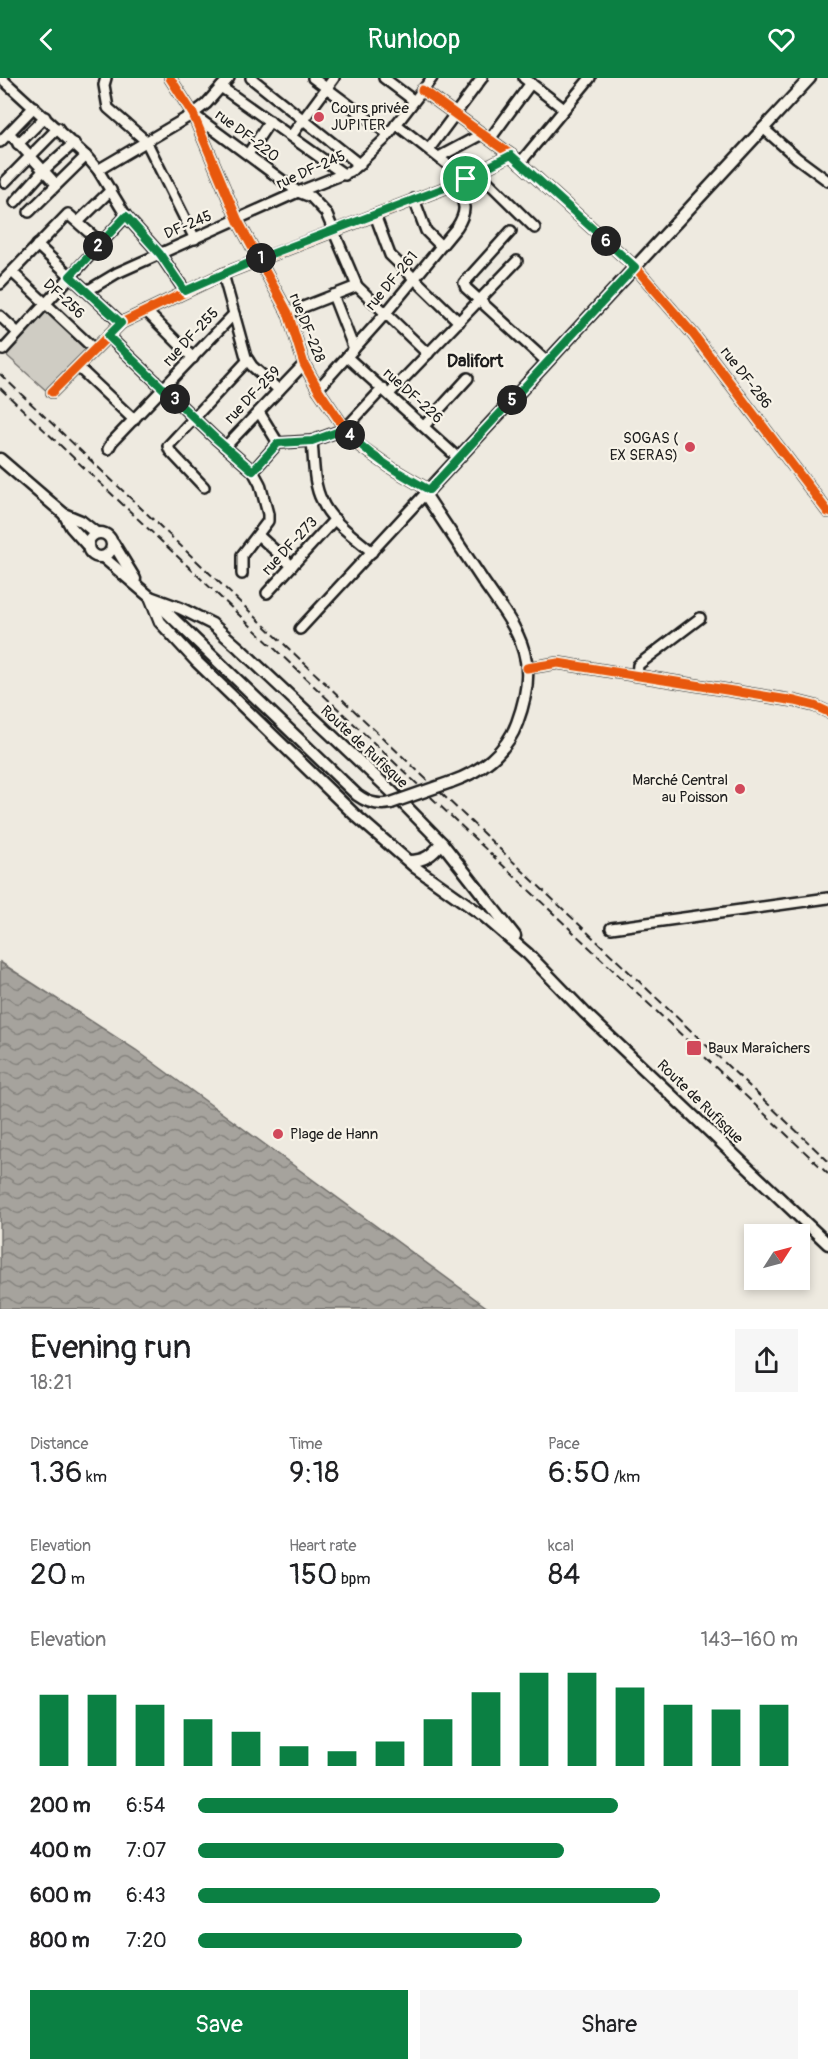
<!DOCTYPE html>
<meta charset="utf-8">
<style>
:root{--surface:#fff;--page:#f6f6f6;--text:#202124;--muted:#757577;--accent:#0b8043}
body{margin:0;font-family:Pangolin,sans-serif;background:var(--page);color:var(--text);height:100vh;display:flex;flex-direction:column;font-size:22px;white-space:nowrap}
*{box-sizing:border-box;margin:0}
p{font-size:20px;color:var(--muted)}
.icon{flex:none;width:33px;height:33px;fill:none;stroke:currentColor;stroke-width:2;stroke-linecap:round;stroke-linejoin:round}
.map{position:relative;height:1231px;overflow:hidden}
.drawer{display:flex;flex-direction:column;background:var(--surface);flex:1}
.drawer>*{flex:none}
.needle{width:39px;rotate:54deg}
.fabs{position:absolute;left:744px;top:1146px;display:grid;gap:12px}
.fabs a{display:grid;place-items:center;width:66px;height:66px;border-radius:0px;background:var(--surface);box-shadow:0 3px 9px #0003;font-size:30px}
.pin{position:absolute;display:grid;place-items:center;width:51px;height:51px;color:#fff;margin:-26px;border:3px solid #fff;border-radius:50%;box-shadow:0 2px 6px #0007}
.km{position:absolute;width:30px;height:30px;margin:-15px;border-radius:50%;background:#222;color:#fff;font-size:16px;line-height:30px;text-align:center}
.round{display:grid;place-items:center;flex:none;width:63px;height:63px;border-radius:0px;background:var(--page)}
.summary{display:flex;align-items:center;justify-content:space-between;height:102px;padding:0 30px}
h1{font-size:33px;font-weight:600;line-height:45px}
.metrics{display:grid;grid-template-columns:repeat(3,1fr);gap:9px;height:102px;padding:6px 30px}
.metrics div{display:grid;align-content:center}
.metrics b{font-size:30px;font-weight:600}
.metrics small{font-size:16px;font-weight:400}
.metrics p{font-size:16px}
.chart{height:168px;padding:12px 30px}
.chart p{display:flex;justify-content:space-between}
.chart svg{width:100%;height:108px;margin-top:6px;stroke:var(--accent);stroke-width:6}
.button{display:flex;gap:12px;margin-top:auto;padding:12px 30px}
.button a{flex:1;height:69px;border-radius:0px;background:var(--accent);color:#fff;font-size:24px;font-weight:600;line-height:69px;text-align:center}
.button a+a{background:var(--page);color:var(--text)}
ul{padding:0 30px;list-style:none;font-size:20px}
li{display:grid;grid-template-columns:96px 72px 1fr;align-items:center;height:45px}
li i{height:15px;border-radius:8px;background:var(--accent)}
header{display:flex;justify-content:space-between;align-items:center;height:78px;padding:0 30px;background:var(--accent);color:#fff;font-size:27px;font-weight:600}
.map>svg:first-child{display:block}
</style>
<header><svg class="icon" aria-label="back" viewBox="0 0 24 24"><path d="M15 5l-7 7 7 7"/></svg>Runloop<svg class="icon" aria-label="heart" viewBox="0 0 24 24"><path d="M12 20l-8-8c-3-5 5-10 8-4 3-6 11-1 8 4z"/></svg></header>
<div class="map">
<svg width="828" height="1231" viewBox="0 0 828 1231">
<defs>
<pattern id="water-waves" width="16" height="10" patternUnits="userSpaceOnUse" patternTransform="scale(1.5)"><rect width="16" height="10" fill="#a6a39d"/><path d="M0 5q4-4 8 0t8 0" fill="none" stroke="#86847f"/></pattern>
</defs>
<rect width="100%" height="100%" fill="#eeeae0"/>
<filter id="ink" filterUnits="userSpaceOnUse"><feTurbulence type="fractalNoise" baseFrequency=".0167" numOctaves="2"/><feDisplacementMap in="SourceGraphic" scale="12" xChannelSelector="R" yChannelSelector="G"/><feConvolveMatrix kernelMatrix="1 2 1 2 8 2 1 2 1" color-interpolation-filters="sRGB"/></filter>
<g filter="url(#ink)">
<!-- green -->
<path fill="#cfccc3" stroke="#767470" stroke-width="1.5" d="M46,228L91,268L49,315L4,275Z"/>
<!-- water -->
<path fill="url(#water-waves)" stroke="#6f6d69" stroke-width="1.5" d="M0,884L136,972L489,1231H0Z"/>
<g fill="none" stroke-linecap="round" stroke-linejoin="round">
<!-- minor casing -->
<g stroke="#1c1c1c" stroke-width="14">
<g id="minor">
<path d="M1,0L86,78L98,92L126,138L160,176L185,213"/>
<path d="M106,0L104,7L108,30L146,63L195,161"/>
<path d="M170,0L193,36L238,143L288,235L304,286L318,311L345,351L357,366L393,391L429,412"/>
<path d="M251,0L360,87"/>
<path d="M313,0L388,56"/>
<path d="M384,0L413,22"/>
<path d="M524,0L564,31"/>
<path d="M221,9L345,97"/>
<path d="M422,12L511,77L635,189L693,256L828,434"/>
<path d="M194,37L298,114L311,119L326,135L357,208L428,276"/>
<path d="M396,46L466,101"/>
<path d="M763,50L797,80L828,103"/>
<path d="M9,55L56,106"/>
<path d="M291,58L334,0"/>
<path d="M490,61L531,5"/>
<path d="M0,64L34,29"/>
<path d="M18,66L45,39"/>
<path d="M429,71L482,0"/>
<path d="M248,76L270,43"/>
<path d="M439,79L482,56"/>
<path d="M520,85L590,0"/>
<path d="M98,92L193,36L206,26L229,0"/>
<path d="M479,95L535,150"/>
<path d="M5,104L58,50"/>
<path d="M414,121L426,153L441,168"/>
<path d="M15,124L44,92L74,65"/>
<path d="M29,134L86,78"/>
<path d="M375,137L390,177L459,244"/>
<path d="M78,144L111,112"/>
<path d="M511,153L464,205L466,210L547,284"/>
<path d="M37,167L121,245"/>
<path d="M12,194L94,271"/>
<path d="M223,196L246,279L252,288L279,312"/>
<path d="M0,206L68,136L101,165"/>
<path d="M87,213L117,195L298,114L351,93L384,62L432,0"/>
<path d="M333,217L354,271"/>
<path d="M146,233L193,280"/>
<path d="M288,235L357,208"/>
<path d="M0,238L18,255"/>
<path d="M108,258L215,360L253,393L260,406L268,436V443L242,477V496"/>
<path d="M0,270L3,272L126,138"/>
<path d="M347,279L458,380"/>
<path d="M78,289L134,342"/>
<path d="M318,311L386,235L457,149C469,130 464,125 455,106"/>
<path d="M52,314L121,245L223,196L455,106L511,77"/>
<path d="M389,316L517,183"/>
<path d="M259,334L278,365"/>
<path d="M424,348L468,300"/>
<path d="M312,363C314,382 313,406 322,423C331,444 355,459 372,474"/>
<path d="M225,369L304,286"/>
<path d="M108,371L112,364L234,236"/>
<path d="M253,393L278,365L312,363L345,351L383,310"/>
<path d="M204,409L170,373L168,368L248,282"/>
<path d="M258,457L292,488"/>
<path d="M267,515L335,441"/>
<path d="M300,551L425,416"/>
<path d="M527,590L558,585L795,623L815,628L828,634"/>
<path d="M637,597L638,587L700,540"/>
<path d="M611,850L828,820"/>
</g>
</g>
<!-- major casing -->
<g stroke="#1c1c1c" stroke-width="15">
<g id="major">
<path d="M0,381L64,436L81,443L96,455"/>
<path d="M64,436L71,449L88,468"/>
<circle cx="100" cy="467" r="12"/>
<path d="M113,465L135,501"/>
<path d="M103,479L150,519L160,544L197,584L354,736L416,790L485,839L528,876L585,935L828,1166"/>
<path d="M150,519L180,530L212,546L239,570L393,715L442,765L515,858"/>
<path d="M154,522L357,717C368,725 378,728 391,725"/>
<path d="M451,704C480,694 506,675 517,645C524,626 530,604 526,583C521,553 500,528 483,503C464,474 444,445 425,416L810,0"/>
<path d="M409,783C425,783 432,777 442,765"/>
</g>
</g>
<!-- minor -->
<use href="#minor" stroke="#f7f3e8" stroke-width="9"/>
<!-- major -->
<use href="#major" stroke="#f7f3e8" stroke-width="10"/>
<!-- rail -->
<g stroke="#1c1c1c" stroke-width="2" stroke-dasharray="9 4.5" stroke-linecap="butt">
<path d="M0,296L828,1083"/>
<path d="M0,310L828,1096"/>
</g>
<!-- major-bridge casing -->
<g stroke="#1c1c1c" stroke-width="15" stroke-linecap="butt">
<path id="major-bridge" d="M391,725L451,704"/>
</g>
<!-- major-bridge -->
<use href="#major-bridge" stroke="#f7f3e8" stroke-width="10"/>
<!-- cycleway casing -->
<g stroke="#f7f3e8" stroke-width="13">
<g id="cycleway">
<path d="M170,0L193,36L238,143L288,235L304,286L318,311L345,351L357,366L393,391L429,412"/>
<path d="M422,12L511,77L635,189L693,256L828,434"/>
<path d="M52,314L121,245L223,196L455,106L511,77"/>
<path d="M527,590L558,585L795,623L815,628L828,634"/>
</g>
</g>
<!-- cycleway -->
<use href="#cycleway" stroke="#e8590c" stroke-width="9"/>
</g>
</g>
<g fill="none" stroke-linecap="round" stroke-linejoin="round" filter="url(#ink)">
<!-- route casing -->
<g stroke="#fff" stroke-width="12">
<path id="route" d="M511,77L635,189L429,412C399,395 368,378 345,351L312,363L278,365L253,393L215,360L108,258L121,245L70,198L126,138L160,176L185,213L258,181L455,106Z"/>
</g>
<!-- route -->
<use href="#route" stroke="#0b8043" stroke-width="8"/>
</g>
<!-- markers -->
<g fill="#d1495b" stroke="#f7f3e8" stroke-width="2">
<circle cx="319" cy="39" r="6"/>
<circle cx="690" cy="369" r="6"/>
<circle cx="740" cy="711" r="6"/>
<rect x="686" y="962" width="16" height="16" rx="3"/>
<circle cx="278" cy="1056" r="6"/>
</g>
<g text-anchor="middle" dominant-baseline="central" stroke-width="4.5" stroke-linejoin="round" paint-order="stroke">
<!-- poi labels -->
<g font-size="15" fill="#1c1c1c" stroke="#f7f3e8" text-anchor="start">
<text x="331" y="30">Cours privée<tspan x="331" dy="17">JUPITER</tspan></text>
<text x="678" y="360" text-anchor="end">SOGAS (<tspan x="678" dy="17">EX SERAS)</tspan></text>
<text x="728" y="702" text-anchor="end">Marché Central<tspan x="728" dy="17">au Poisson</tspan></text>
<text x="708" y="970">Baux Maraîchers</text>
<text x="290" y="1056">Plage de Hann</text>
</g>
<!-- street labels -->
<g font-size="15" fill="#1c1c1c" stroke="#f7f3e8">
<text transform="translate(247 58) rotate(37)">rue DF-220</text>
<text transform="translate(311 92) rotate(-24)">rue DF-245</text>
<text transform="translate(188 147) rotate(-23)">DF-245</text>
<text transform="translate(392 203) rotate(-50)">rue DF-261</text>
<text transform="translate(64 221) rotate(43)">DF-256</text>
<text transform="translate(307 250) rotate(68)">rue DF-228</text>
<text transform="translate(191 259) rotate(-47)">rue DF-255</text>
<text transform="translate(746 300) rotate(52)">rue DF-286</text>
<text transform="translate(253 317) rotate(-46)">rue DF-259</text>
<text transform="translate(413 318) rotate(42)">rue DF-226</text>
<text transform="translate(290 468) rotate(-47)">rue DF-273</text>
<text transform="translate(364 669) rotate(43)">Route de Rufisque</text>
<text transform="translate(700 1024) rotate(44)">Route de Rufisque</text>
</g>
<!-- quarter labels -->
<g font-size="18" font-weight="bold" fill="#1c1c1c" stroke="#f7f3e8">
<text x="475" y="283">Dalifort</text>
</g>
</g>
</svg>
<div class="fabs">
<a><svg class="needle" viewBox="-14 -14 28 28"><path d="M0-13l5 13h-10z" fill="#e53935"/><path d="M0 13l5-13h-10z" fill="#757577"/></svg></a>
</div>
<div class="pin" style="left:466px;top:101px;background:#1e9e55"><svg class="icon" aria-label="arrive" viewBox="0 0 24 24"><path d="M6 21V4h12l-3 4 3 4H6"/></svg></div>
<b class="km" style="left:261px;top:180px">1</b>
<b class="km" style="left:98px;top:168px">2</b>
<b class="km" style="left:175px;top:321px">3</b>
<b class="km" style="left:350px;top:357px">4</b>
<b class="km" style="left:512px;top:322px">5</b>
<b class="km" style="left:606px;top:163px">6</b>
</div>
<section class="drawer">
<div class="summary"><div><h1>Evening run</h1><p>18:21</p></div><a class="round"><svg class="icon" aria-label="share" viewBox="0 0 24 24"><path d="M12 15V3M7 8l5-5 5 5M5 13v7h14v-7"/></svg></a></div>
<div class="metrics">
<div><p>Distance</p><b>1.36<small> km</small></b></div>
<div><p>Time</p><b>9:18</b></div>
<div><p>Pace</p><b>6:50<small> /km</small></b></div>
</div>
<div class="metrics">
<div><p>Elevation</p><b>20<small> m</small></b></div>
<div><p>Heart rate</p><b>150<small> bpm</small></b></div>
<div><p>kcal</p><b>84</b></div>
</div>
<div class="chart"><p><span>Elevation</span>143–160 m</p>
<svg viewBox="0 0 160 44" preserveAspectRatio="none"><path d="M5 44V15M15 44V15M25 44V19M35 44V25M45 44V30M55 44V36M65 44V38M75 44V34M85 44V25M95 44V14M105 44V6M115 44V6M125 44V12M135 44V19M145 44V21M155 44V19"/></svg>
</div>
<ul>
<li><b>200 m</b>6:54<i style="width:70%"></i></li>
<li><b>400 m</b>7:07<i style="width:61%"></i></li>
<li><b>600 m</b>6:43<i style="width:77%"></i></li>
<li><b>800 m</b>7:20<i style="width:54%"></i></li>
</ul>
<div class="button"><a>Save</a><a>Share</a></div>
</section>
